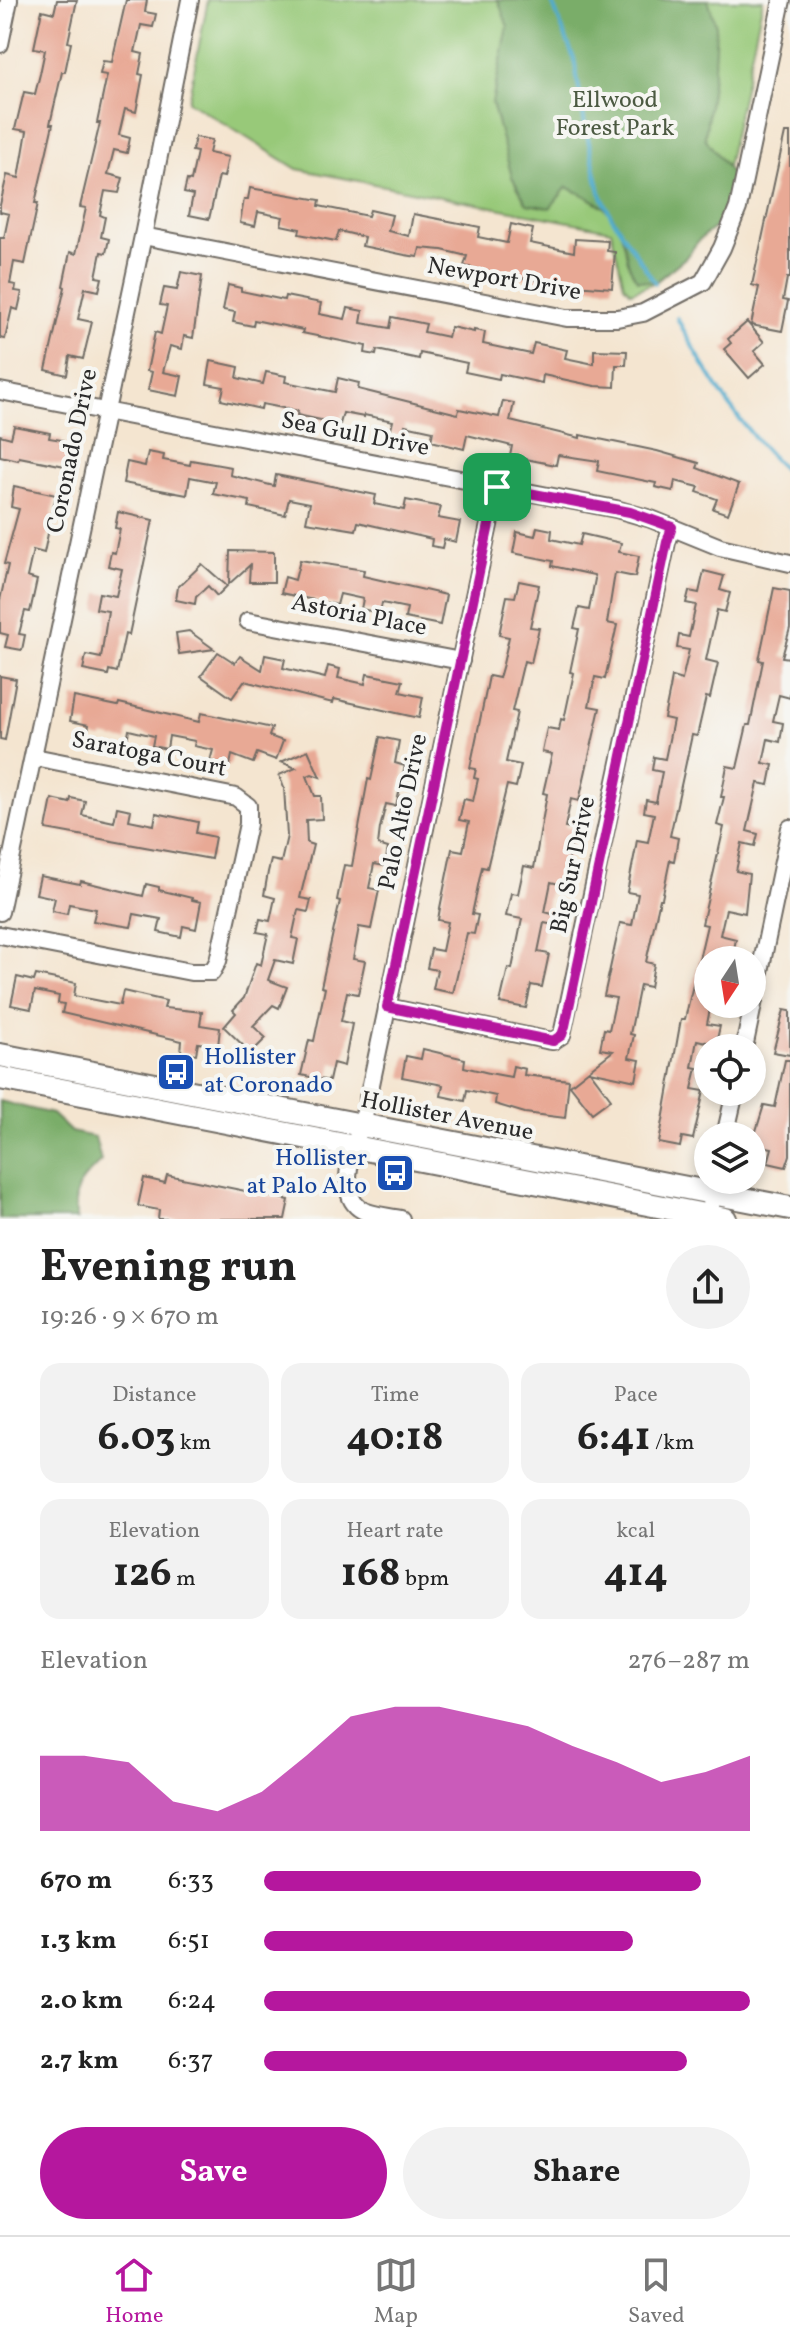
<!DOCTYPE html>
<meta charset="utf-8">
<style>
:root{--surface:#fff;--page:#f2f2f2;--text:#222;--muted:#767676;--line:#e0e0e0;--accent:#b5179e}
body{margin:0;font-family:Vollkorn,serif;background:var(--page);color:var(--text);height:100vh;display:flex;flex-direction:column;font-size:30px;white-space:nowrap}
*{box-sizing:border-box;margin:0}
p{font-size:26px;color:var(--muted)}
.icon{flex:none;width:44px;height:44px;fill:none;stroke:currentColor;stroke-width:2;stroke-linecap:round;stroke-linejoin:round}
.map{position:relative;height:1219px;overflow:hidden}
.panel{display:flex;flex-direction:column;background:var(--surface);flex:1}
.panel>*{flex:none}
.needle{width:52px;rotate:192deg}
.buttons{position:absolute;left:694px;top:946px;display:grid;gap:16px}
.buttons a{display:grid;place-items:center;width:72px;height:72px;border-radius:50%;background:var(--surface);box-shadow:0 4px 12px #0003;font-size:40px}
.pin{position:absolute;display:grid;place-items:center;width:68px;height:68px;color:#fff;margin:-34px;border-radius:16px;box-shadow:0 4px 12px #0006}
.round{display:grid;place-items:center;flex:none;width:84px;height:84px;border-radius:42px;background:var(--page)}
.summary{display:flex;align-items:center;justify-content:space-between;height:136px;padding:0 40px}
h1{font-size:44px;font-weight:700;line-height:60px}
.figures{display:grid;grid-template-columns:repeat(3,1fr);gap:12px;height:136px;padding:8px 40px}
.figures div{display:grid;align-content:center;border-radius:20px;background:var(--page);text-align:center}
.figures b{font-size:40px;font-weight:700}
.figures small{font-size:22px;font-weight:400}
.figures p{font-size:22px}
.chart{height:224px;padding:16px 40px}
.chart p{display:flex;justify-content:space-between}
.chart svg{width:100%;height:144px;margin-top:8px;fill:var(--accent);opacity:.7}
.cta{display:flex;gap:16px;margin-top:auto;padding:16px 40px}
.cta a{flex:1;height:92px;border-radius:48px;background:var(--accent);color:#fff;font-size:32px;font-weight:700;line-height:92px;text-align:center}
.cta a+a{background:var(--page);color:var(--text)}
ul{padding:0 40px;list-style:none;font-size:26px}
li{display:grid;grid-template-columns:128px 96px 1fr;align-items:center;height:60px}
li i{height:20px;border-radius:10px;background:var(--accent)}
.dock{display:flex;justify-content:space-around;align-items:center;height:112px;border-top:2px solid var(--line);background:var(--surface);font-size:22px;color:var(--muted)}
.dock a{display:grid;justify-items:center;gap:4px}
.dock .on{color:var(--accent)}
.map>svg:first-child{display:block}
</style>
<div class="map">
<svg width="790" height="1219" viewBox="0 0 790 1219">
<rect width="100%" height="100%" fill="#f6f6f2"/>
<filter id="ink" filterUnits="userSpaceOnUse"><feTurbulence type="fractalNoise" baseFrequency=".0125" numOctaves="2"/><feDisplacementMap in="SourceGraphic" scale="16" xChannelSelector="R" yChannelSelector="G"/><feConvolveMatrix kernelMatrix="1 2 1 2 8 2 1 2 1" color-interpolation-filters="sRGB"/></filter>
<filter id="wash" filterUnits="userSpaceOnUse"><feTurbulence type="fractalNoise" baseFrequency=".006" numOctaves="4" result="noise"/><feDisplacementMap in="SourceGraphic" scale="32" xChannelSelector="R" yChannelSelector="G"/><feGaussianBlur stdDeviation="1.8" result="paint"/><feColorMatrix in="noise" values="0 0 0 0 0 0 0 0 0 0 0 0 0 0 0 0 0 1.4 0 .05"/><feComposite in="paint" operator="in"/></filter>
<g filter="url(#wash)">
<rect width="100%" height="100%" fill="#f4e5d0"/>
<!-- green -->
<path fill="#98c979" stroke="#627a52" stroke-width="2" d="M208,0H763L722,190L699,240L686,257L656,282L631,292L624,285L611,230L297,169L188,101Z"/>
<!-- forest -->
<g fill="#7aad69" stroke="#526c4a" stroke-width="2">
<path d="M498,0H708L716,26L714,67L705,138L736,180L734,212L699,240L686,257L655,282L637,280C628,268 627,257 624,243C615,207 598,202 567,187L550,208L527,204L512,177L492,103L508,27Z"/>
<path d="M0,1101L52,1114L71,1132L95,1137L101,1161C80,1182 71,1188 77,1219H0Z"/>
</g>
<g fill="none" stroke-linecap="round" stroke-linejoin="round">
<!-- stream -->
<g stroke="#4facce" stroke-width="4">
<path d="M551,0L574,58L585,125L600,192L611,216L655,283"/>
<path d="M677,318C708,376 741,430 790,475"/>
</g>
</g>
<g id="blocks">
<!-- building -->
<g fill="#e8a995">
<path d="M57,0H77L68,42L71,43L65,72H62L50,124H53L35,203H38L25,264L14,262L10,284L16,285L15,291L22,292L18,310L12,308L5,339L0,338V238H4L9,214L0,212V205L7,175L19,178L27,131L15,129L24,92L35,94L40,74L45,50L34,48L42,10L54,13Z"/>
<path d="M126,0H147L145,12L156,14L153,27L141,25L135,52L143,54L139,74L143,75L136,112L125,109L119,135L130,138L127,153L114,150L108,174L123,178L119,193L105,191L100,215L105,217L101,237L109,239L106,253L101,252L96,277L102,278L99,291L85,288L78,319L92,322L83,359L70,356L67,375L46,370L65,287L63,286L70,252L76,254L86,208L80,207L100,123H97L107,75L100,74L103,61L112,62Z"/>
<path d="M785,133H790V278H787L783,300L788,301L782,331L751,325L759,287L752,285Z"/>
<path d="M195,137L212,140L209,153L228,157L224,177L219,176L209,219L189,215L193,195L184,193L187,180L191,181L197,152L192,151Z"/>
<path d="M250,188L320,200L319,206L368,216L370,210L392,215L388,231L409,236L413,214L480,227L478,237L507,243L511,224L533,229L530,243L574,252L575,239L608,241L607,251L615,252L612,288L550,283L490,272L464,266L467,256L442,250L420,248L418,257L405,255L362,246L364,237L339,231L336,241L299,234L300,229L281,225L283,217L258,212L255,226L240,223L244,199H248Z"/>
<path d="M181,272L202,276L193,338L184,336L182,349L170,346L163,372L182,376L178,396L148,390L152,372L147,371L155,332L161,334L167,306L160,305L164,288L177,290Z"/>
<path d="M228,285L241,288V291L284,300L285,296L321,303L319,314L345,319L348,308L363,311L361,323L390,328L392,317L426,324L424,332L448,337L451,327L474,332V330L485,332L483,344L531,354L534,343L567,350L565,358L594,364V350L627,351L626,365H616L615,387L595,386L543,375L542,383L500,374L499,379L465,372L467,363L420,353L419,359L377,350L376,355L365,353L366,346L302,333L303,330L254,320L253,326L233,322L235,312L223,310Z"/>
<path d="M747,322L764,342L754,351L765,364L749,378L724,349L731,343L728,339Z"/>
<path d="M211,361L239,367L237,378L263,384L266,372L286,376L285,382L335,392L338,378L359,383L358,389L458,414L459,409L499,417L503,401L514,403L510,421L580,438V435L657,451L699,463L697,468L739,484L728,514L713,509L717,499L697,492L699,487L675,481L673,491L655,487L656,483L597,471L599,461L558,455L556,465L510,456L512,446L467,435L464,449L431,441L433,431L405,425L403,436L390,433L393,421L364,415V417L343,413L340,424L297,415L298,411L262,404L261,409L221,400L224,387L207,384Z"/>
<path d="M14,426L50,433L49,438L62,440L61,445L69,446L65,466L19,457L18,460L0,456V435L11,438Z"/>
<path d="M148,452L164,455L163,460L190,465L191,460L231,467L230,475L274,486L276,475L376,495L374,504L404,510L406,500L441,507L438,518L460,522L456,542L444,539L442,548L431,546L432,539L358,522L356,530L306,522L310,503L289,499L285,515L249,507L250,501L213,494L216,482L190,477L187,495L123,483L127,462L145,466Z"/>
<path d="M14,486L56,495L44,553L33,550L27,577L37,580L30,612L25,611L19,634L25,635L22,650L5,647L8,635L0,633V600L8,565L4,564L19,509L11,507Z"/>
<path d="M118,512L153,520L129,635L125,634L117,672L109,670L108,675L83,670L86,655L101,658L108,611L96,609L99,593L116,596L122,569L108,566L111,552L115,553L120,529L115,528Z"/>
<path d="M537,527L552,530L551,539L579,545L582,534L621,543L619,552L639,556L635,577L615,573L607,623L617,625L605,679L595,677L589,706L600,708L579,801L571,799L565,827L575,829L563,885L551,882L545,912L556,915L554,925L544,923L538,952L549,954L542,987L531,985L526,1008L500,1003L508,968L512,969L522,919L506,916L511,893L518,894L524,866L534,868L547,794L543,793L552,754L542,752L547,728L559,730L561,719L564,720L574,673L570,672L579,629L574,628L579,608L589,610L595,579L594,575L552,566L553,561L513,553L517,532L535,536Z"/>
<path d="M230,551L274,552V582H249L250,565L229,584Z"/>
<path d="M300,560L364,570L363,576L446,595L440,625L405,618L407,608L382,603L380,613L361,609L363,599L340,594L337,605L281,593L285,577L295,580Z"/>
<path d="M202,564L227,586L217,596L208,586L196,597L195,604L176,600L178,587Z"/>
<path d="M704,571L724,576L720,590L730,593L725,612L717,610L706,660L718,663L710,698L706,697L697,736L692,735L670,836L678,838L674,861L670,860L662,899H660L646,962L654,964L650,987L640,985L630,1034L634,1035L629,1058L640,1060L636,1081L590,1071L611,1099L592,1113L570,1085L613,1051L600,1049L604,1029L609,1030L616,998L604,996L620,923L632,925L638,894L627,892L635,852L637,840L648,842L654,814L644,812L646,800L656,802L662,772L652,770L654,757L665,759L673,720L664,718L670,689L672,677L682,680L689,650L677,648L679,635L689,637L696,605L686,603L689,591L699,593Z"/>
<path d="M519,581L539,585L530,627L539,628L531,663L524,661L512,711L517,712L506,762L521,765L516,787L507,785L487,868L482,867L472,914L478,915L474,934L467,933L453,993L433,989L437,970L427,968L431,949L442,951L448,922L438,920L440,908L452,849L463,851L469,822L459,820L464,799L473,801L478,779L474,778L476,769L470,768L485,696L489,676L499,678L503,664L509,637L499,635L503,615L507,596L515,597Z"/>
<path d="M774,588L790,591V628L782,657L790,658V698L779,695L773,721L783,723L780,742L768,739L763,763L773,765L769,785L758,783L747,831L758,834L755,846L742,843L736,871L749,874L745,913L726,909L720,935L736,939L732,960H708V1004H711L707,1024L720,1026L716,1044L697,1040L692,1067L697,1068L692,1089L704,1091L693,1139L682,1137L680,1147L659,1143L681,1019H685L707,925L702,924L724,827L717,825L724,797H721L727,766L737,768L747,725H750L763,661L759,660Z"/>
<path d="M189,631L214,649L179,654L176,633Z"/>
<path d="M218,652L235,663L240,656L262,670L265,655L285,659L283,668L325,678L328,666L340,669L338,678L365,684L367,674L403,681L400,692L423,697L419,718L334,699L333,703L244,681L232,698L201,676Z"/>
<path d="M0,676L16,679L5,740L0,739Z"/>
<path d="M74,697L118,706L119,703L199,722L201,713L272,728L269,736L283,741L276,760L257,753L253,763L232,755L230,765L210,761L213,750L194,746L195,741L169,736L167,749L152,746L154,736L129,730L127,741L103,736L102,739L87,736L89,725L70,721Z"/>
<path d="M380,737L399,741L395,763L405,766L396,806L386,804L380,828L378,845L388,848L385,866L374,864L369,888L379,890L371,929L359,927L353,959L365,961L358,994L347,992L341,1021L352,1024L344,1066L333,1063L329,1081L301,1075L309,1040L314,1041L325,988L321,987L340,901L337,900L344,865L352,866L368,779L371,780Z"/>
<path d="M308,750L320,777L312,774L307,776L315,796H321L322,819L306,820L307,843L313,845L300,898L311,900L308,912L298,910L292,938L298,939L293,964L275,960L268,980L287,987L279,1008L273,1005L253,1026L266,1038L251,1053L224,1027L236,1013L233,1010L244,998L256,963L261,965L268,934L257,932L260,919L270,921L275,898L264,895L268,872L271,860L281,862L287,836L284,788L279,775L296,768L281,762Z"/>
<path d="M71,798L85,801L82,815L114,822L117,807L131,810L129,820L154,825L156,813L198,822L196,833L215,837L211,859L46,829L52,799L70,803Z"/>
<path d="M40,876L80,884L81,881L143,896L146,884L159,887V890L192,898V900L201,902L196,929L183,926L181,937L158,932L161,919L134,914L131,927L93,921L96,909L69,904L67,914L52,911L55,898L36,894Z"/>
<path d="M36,975L76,983L74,996L120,1005L123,991L166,1001L164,1008L202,1012L200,1025L220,1028L218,1046L198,1043L196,1054L181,1052L182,1041L62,1013L64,1004L58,1003L59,996L35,991L31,1009L11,1005L17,977L34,981Z"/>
<path d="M784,1010L790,1011V1055L773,1052Z"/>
<path d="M423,1049L465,1059L464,1067L489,1073L511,1077L513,1066L525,1069L524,1075L569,1080L565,1118L525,1113L495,1104L496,1096L467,1090L465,1101L441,1096L443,1085L402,1077L406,1056L421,1059Z"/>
<path d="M785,1060H790V1155L786,1167L768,1163L772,1148L752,1144L764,1105L775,1107Z"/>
<path d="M167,1175L289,1200L285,1219H158L159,1210L138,1206L144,1178L165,1183Z"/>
</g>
</g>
</g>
<g filter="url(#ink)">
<use href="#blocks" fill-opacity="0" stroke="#716c65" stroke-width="2"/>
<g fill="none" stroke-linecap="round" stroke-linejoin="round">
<!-- street casing -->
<g stroke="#716c65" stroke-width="20">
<g id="street">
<path d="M0,44L9,0"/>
<path d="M143,236L567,318H617L643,313L703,282L722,248L738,208L782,0"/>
<path d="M0,391L616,509L651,519L720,547L790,563"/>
<path d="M248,621L461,661"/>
<path d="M0,912L143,236L190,0"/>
<path d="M0,935L191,972H212L218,961L248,824V806L236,797L34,757"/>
<path d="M387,1007L546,1040L553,1041L562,1035L667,542L672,527"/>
<path d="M744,1048L790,828"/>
<path d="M725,1136L735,1092"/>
<path d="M709,1216L716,1180"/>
<path d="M401,1219C388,1216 370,1216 359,1208C333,1188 360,1134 366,1108L497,487"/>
</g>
</g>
<!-- secondary casing -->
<g stroke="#716c65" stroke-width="26">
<g id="secondary">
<path d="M0,1055L790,1208"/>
<path d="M0,1078L725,1219"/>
</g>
</g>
<!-- street -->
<use href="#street" stroke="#fff" stroke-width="16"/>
<!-- secondary -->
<use href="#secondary" stroke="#fff" stroke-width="22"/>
</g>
</g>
<g fill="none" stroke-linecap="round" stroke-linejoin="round" filter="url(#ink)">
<!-- route casing -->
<g stroke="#fff" stroke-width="16">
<path id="route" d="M497,487L630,512L672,527L667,542L565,1026L562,1035L553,1041L387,1007Z"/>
</g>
<!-- route -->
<use href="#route" stroke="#b5179e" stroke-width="10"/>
</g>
<!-- icons -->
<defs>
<g id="bus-square" transform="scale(2)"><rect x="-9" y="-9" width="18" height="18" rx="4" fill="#1a4fb4" stroke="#f6f6f2"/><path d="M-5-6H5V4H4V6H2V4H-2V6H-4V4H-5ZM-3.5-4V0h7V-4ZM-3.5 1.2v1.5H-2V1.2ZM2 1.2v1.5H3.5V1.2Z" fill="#fff"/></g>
</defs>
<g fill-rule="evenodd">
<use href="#bus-square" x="176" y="1072"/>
<use href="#bus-square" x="395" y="1173"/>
</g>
<g text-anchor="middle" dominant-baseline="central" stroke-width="8" stroke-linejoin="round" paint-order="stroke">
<!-- park labels -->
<g font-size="24" fill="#4c5a42" stroke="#f6f6f2">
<text x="615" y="101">Ellwood<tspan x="615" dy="28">Forest Park</tspan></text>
</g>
<!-- street labels -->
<g font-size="24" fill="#2b2b2b" stroke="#f6f6f2">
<text transform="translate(504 280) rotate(10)">Newport Drive</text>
<text transform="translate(355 435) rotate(11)">Sea Gull Drive</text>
<text transform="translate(73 451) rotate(-78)">Coronado Drive</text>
<text transform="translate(359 616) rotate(11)">Astoria Place</text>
<text transform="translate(149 755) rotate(11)">Saratoga Court</text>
<text transform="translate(404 812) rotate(-78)">Palo Alto Drive</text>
<text transform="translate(574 865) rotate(-78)">Big Sur Drive</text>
<text transform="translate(447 1117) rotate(11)">Hollister Avenue</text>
</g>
<!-- transit labels -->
<g font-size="24" fill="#164399" stroke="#f6f6f2" text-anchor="start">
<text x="204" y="1058">Hollister<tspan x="204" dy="28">at Coronado</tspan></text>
<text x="367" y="1159" text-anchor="end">Hollister<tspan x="367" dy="28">at Palo Alto</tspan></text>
</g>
</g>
</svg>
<div class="buttons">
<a><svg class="needle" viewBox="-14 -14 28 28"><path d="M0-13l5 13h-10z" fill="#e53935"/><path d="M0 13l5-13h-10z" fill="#767676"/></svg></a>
<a><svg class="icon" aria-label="locate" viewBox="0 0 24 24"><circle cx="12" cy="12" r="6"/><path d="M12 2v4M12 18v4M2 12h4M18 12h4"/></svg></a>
<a><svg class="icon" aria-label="layers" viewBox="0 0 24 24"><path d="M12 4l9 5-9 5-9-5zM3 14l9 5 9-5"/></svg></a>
</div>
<div class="pin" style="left:497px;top:487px;background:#1e9e55"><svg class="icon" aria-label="arrive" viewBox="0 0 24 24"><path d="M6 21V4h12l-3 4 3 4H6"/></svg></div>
</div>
<section class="panel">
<div class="summary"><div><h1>Evening run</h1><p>19:26 · 9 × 670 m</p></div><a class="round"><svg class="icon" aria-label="share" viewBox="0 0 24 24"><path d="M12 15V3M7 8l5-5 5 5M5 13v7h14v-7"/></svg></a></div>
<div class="figures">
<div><p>Distance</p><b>6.03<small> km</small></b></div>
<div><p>Time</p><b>40:18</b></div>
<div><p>Pace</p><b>6:41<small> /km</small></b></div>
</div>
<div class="figures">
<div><p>Elevation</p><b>126<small> m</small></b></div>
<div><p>Heart rate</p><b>168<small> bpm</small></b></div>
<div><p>kcal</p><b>414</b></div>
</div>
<div class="chart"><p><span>Elevation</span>276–287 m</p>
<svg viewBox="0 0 160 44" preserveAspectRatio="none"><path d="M0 44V21L10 21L20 23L30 35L40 38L50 32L60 21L70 9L80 6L90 6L100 9L110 12L120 18L130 23L140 29L150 26L160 21V44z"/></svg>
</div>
<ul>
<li><b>670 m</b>6:33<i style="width:90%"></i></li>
<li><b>1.3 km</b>6:51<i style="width:76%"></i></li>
<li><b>2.0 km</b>6:24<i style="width:100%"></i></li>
<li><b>2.7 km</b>6:37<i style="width:87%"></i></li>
</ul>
<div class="cta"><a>Save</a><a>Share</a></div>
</section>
<nav class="dock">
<a class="on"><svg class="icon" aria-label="home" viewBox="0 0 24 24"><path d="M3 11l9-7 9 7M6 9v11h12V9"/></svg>Home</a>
<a><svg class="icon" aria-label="map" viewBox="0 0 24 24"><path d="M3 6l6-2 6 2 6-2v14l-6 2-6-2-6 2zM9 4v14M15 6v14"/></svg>Map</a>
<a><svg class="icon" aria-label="saved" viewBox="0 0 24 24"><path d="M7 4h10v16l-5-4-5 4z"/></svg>Saved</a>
</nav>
